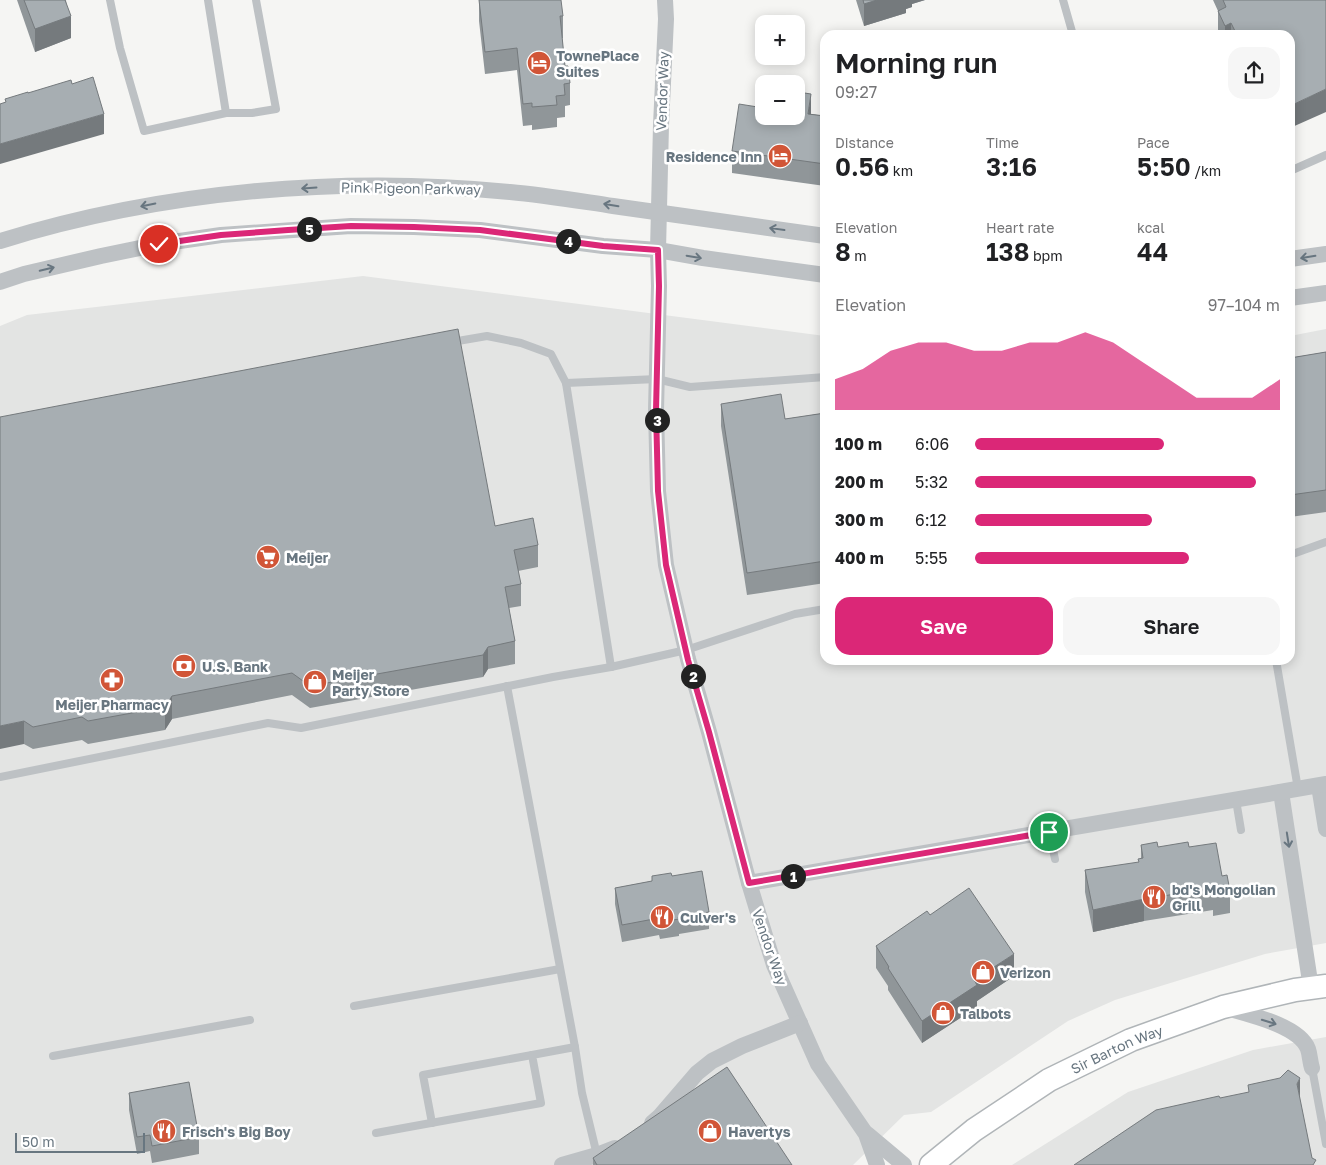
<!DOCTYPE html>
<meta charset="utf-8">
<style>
:root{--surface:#fff;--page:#f6f6f6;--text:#202124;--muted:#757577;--accent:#db2777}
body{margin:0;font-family:"Golos Text",sans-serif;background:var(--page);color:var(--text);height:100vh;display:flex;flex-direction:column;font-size:19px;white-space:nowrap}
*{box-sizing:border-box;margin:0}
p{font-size:16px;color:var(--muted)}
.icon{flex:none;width:28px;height:28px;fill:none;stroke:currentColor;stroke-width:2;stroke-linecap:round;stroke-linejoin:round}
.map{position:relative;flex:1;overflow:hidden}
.side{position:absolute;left:820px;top:30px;width:475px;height:635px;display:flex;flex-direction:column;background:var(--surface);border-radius:15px;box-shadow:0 2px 12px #0003}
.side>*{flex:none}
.tools{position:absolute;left:755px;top:15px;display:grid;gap:10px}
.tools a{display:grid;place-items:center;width:50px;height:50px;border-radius:10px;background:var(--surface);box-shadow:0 2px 12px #0003;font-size:25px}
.scale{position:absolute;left:15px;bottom:12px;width:130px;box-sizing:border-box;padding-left:5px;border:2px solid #687680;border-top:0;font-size:14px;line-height:18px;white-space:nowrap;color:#687680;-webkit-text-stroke:4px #fff;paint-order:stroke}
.pin{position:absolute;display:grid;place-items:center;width:42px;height:42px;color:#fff;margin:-21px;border:2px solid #fff;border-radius:50%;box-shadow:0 1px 5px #0007}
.km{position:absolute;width:25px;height:25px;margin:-12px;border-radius:50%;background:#222;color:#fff;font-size:14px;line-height:25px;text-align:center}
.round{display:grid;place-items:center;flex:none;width:52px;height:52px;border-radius:15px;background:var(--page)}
.headline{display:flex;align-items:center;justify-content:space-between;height:85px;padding:0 15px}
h1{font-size:28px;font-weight:600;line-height:38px}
.figures{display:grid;grid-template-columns:repeat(3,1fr);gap:8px;height:85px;padding:5px 15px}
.figures div{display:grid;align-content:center}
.figures b{font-size:25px;font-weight:600}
.figures small{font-size:14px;font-weight:400}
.figures p{font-size:14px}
.chart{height:140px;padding:10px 15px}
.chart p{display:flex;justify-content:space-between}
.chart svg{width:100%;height:90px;margin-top:5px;fill:var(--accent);opacity:.7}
.action{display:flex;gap:10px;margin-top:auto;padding:10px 15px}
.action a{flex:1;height:58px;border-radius:15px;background:var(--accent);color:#fff;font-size:20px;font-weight:600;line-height:58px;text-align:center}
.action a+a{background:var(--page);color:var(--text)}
ul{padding:0 15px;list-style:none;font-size:16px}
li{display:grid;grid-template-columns:80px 60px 1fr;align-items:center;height:38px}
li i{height:12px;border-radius:6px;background:var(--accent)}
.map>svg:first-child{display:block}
</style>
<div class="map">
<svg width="1326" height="1165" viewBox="0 0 1326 1165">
<rect width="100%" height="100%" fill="#f5f5f3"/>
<!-- built -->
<g fill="#e3e4e3">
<path d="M363,276L825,336V660H1290V336L1326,329V943L1265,954L1115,1000L1068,1021L931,1112L904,1115L853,1165H0V326L27,315Z"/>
<path d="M1326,1037V1165H1012L1128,1092L1253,1050Z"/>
</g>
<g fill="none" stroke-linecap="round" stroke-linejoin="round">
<!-- secondary casing -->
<g stroke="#b0b5b8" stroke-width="25">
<g id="secondary">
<path id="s1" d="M931,1165L974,1130L1049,1080L1131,1040L1223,1007L1295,990L1326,986"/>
</g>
</g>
<!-- service -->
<g stroke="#bdc1c4" stroke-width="8">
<path d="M110,0L120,48L144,131L226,113H252L276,109L256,0"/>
<path d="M208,0L226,113"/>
<path d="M1063,0L1073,35"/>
<path d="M1290,171L1326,155"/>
<path d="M452,342L487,336L521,343L551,354L566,383L611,667"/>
<path d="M566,383L657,379L690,387L825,377"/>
<path d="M1290,555L1326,542"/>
<path d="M1276,660L1298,789"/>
<path d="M507,686L575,1047L582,1093L597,1155"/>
<path d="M0,777L268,723L301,728L553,677L611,667L686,650L795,614L825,609"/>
<path d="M1236,800L1241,830"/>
<path d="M1049,832L1055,859"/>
<path d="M354,1006L560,969"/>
<path d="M53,1056L250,1020"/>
<path d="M1312,1068L1326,1144"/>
<path d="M432,1123L423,1075L532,1055"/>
<path d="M376,1133L541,1103L532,1055L575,1047"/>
</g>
<!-- minor -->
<g stroke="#bdc1c4" stroke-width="16">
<path d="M665,0L666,19L661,125L658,250L659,286L656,410L658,491L666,565L688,659L709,732L749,883L774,965L818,1064L866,1134L877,1165"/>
<path d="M0,241C162,191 341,175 510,192C544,195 579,201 613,206C684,216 754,226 825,236"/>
<path d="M1290,259L1326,254"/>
<path d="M0,282L24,274L101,256L159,244L221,235L351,226L414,227L480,230L603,246L658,250L703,258L825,275"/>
<path d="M1290,298L1326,293"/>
<path d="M1319,786L1326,829"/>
<path d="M1281,792L1311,988"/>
<path d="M749,883L1326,784"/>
<path d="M1223,1007C1246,1014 1299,1025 1308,1049C1310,1055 1310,1062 1312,1068"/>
<path d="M652,1123L660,1116L697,1073L712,1061L742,1046L800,1023"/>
<path d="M867,1134L904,1165"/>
<path d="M562,1165L597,1155L615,1148"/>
</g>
<!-- secondary -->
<use href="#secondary" stroke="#fff" stroke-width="22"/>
</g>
<!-- wall -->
<g fill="#909699">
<path d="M17,0H66L71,38L35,52Z"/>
<path d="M479,0L563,16V38H562L565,66L570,83V105L565,106V117L557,118V127L532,130V125L523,126L517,70L485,74L479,21Z"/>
<path d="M856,0H925L912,4V7L906,9V13L864,26Z"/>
<path d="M1213,0H1326L1290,35H1219L1218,33V11Z"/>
<path d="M811,114L825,116V186L732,173V151Z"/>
<path d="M1326,352V512L1290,517V358Z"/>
<path d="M721,404L785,419L825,413V583L747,595L721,426Z"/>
<path d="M0,417L495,526L538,545V567L518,571L521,584V606L509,608L515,641V664L488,669L483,677L310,708L292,695L172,719L165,730L88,744L82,740L33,749L24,744Z"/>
<path d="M1141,845L1158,847H1189L1222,876L1230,891V913L1213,916V910L1144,921L1093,932L1085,892V870L1138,863L1141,859Z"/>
<path d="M652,876H672L709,912V929L679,934V936L660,939L659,935L622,942L615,904V888L652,881Z"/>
<path d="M930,915L1014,976L977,1001V1007L922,1043L888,990V986L876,968V946Z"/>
<path d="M129,1093L199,1137V1154L152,1163L150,1151L137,1154L129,1110Z"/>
<path d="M593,1158L792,1165H593Z"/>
</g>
<!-- shaded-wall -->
<g fill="#757a7d">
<path d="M877,0H925L912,4V7L906,9V13L864,26V4Z"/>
<path d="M71,16V38L35,52V29Z"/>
<path d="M1231,23V35H1225V26Z"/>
<path d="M1326,89V112L1290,128V106Z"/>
<path d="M811,94V116L808,114Z"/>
<path d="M104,114V134L0,164V144Z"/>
<path d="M488,647V669L483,677V655Z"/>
<path d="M172,696V719L165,730V707Z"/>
<path d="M24,721V744L0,749V726Z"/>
<path d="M1144,899V921L1093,932V910Z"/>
<path d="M1014,954V976L977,1001V1007L922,1043V1021L974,980Z"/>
<path d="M1300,1078V1100L1297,1084Z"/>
</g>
<!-- building -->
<g fill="#a7aeb2" stroke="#757a7d">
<path d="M24,0H65L71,16L35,29Z"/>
<path d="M479,0H561L563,16H560L565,66H568L570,83L564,84L565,95L556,96L557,105L532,107V103L523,104L517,48L485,52Z"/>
<path d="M863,0H877L864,4Z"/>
<path d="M1223,0H1326V89L1290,106V35H1237L1231,23L1225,26L1218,11L1226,7Z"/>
<path d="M93,77L104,114L0,144V104L6,102L5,99L28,92V93L71,80L72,84Z"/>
<path d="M798,92L811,94L808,114L825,116V164L732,151L739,104L764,108V116H796V103Z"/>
<path d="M458,329L495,526L533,518L538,545L514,550L521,584L505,587L515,641L488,647L483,655L310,686L292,673L172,696L165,707L88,721L82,717L33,727L24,721L0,726V417Z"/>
<path d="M1326,352V490L1290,495V358Z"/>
<path d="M781,394L785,419L825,413V561L747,573L721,404Z"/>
<path d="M1157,842L1158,847L1188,842L1189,847L1216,843L1222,876L1227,875L1230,891L1213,894V888L1144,899L1093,910L1085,870L1139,862L1138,859L1143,858L1141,845Z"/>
<path d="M702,871L709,912L678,917L679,919L660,922L659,918L622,925L615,888L652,881V876L671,873L672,876Z"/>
<path d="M969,888L1014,954L974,980L977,985L922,1021L888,968L889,967L876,946L927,911L930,915Z"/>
<path d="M727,1067L792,1165H597L593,1158Z"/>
<path d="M1288,1070L1300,1078L1297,1084L1312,1158L1316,1160L1313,1165H1074L1156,1110L1219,1096L1220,1098L1249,1092L1248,1085L1280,1078Z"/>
<path d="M189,1082L199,1137L152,1146L150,1135L137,1137L129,1093Z"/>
</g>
<!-- one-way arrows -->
<defs><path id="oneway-shaft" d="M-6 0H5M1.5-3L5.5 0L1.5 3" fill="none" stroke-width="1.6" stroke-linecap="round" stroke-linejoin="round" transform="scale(1.25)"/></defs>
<g stroke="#687680">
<use href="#oneway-shaft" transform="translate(309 188) rotate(176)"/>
<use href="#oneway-shaft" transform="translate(148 205) rotate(168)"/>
<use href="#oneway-shaft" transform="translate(611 205) rotate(-171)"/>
<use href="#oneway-shaft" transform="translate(777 229) rotate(-172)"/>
<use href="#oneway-shaft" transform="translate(694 257) rotate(10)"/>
<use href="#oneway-shaft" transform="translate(1308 257) rotate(171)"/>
<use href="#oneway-shaft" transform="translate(47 269) rotate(-13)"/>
<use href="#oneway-shaft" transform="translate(1288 840) rotate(81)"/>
<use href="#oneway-shaft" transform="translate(1269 1022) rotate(17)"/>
</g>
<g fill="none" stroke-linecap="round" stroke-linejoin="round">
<!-- route casing -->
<g stroke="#fff" stroke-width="10">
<path id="route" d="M159,244L221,235L288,230L351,226L414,227L480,230L603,246L658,250L659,286L656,410L658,491L666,565L688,660L709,732L749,883L1049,832"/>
</g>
<!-- route -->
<use href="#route" stroke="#db2777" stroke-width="6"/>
</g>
<!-- icons -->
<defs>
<g id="hotel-disc" transform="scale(1.25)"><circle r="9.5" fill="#d15537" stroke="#fff"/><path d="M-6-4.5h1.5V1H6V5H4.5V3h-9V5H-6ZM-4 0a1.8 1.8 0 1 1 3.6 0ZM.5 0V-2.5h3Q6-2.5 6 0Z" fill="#fff"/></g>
<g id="supermarket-disc" transform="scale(1.25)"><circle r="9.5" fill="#d15537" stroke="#fff"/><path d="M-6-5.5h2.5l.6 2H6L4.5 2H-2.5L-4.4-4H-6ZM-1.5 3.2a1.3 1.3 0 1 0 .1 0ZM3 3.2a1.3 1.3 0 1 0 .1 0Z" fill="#fff"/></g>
<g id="bank-disc" transform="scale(1.25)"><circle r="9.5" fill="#d15537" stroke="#fff"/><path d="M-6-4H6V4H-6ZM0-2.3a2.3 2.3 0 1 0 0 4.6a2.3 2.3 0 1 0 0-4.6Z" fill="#fff"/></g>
<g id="pharmacy-disc" transform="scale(1.25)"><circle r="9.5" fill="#d15537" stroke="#fff"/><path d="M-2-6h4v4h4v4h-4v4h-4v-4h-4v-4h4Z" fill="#fff"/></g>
<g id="shop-disc" transform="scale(1.25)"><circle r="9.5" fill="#d15537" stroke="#fff"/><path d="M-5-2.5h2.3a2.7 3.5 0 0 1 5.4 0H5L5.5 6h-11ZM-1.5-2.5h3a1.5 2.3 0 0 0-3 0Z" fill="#fff"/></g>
<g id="restaurant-disc" transform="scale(1.25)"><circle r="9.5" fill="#d15537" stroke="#fff"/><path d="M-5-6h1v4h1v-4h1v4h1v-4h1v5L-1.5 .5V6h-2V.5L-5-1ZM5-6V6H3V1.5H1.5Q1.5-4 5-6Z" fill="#fff"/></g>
</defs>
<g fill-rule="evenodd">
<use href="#hotel-disc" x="539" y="63"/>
<use href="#hotel-disc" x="780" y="156"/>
<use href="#supermarket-disc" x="268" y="557"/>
<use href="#bank-disc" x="184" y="666"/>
<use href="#pharmacy-disc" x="112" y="680"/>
<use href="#shop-disc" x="315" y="682"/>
<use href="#restaurant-disc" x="1154" y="897"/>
<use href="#restaurant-disc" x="662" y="917"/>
<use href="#shop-disc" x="983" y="972"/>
<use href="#shop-disc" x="943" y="1013"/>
<use href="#restaurant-disc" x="164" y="1131"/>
<use href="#shop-disc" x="710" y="1131"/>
</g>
<g text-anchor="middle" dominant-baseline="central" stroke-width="5" stroke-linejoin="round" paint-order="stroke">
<!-- poi labels -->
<g font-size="14" font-weight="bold" fill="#687680" stroke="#fff" text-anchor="start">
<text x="556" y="55">TownePlace<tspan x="556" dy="16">Suites</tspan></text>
<text x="762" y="156" text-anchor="end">Residence Inn</text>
<text x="286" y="557">Meijer</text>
<text x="202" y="666">U.S. Bank</text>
<text x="332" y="674">Meijer<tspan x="332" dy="16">Party Store</tspan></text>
<text x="112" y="704" text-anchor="middle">Meijer Pharmacy</text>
<text x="1172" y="889">bd's Mongolian<tspan x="1172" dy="16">Grill</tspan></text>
<text x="680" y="917">Culver's</text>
<text x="1000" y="972">Verizon</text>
<text x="960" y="1013">Talbots</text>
<text x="182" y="1131">Frisch's Big Boy</text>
<text x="728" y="1131">Havertys</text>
</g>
<!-- street labels -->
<g font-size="14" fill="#687680" stroke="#fff">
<text transform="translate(662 91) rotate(-88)">Vendor Way</text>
<text transform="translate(411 188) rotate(1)">Pink Pigeon Parkway</text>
<text transform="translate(770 947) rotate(71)">Vendor Way</text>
<text stroke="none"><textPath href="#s1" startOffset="220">Sir Barton Way</textPath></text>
</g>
</g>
</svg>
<div class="tools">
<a>+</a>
<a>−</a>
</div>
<div class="scale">50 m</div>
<div class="pin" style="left:1049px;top:832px;background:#1e9e55"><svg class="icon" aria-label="arrive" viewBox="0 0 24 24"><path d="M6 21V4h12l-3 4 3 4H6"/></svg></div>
<div class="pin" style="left:159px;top:244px;background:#d93025"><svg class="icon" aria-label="check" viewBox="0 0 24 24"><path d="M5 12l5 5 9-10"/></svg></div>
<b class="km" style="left:793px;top:876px">1</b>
<b class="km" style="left:693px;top:676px">2</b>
<b class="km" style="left:657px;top:420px">3</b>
<b class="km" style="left:568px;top:241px">4</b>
<b class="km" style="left:309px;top:229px">5</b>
<section class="side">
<div class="headline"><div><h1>Morning run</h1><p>09:27</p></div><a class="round"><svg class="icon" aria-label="share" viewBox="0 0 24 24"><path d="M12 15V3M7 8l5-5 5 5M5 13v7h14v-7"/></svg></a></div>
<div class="figures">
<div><p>Distance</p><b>0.56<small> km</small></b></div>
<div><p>Time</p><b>3:16</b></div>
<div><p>Pace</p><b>5:50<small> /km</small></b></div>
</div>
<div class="figures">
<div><p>Elevation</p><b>8<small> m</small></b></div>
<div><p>Heart rate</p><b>138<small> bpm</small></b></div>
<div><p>kcal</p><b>44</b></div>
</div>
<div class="chart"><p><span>Elevation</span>97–104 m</p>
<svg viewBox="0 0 160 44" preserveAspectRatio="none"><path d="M0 44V29L10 24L20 15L30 11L40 11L50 15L60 15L70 11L80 11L90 6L100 11L110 20L120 29L130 38L140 38L150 38L160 29V44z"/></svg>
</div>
<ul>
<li><b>100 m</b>6:06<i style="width:62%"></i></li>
<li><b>200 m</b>5:32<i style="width:92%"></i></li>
<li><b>300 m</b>6:12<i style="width:58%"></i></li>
<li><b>400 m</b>5:55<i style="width:70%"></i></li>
</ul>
<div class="action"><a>Save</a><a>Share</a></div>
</section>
</div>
